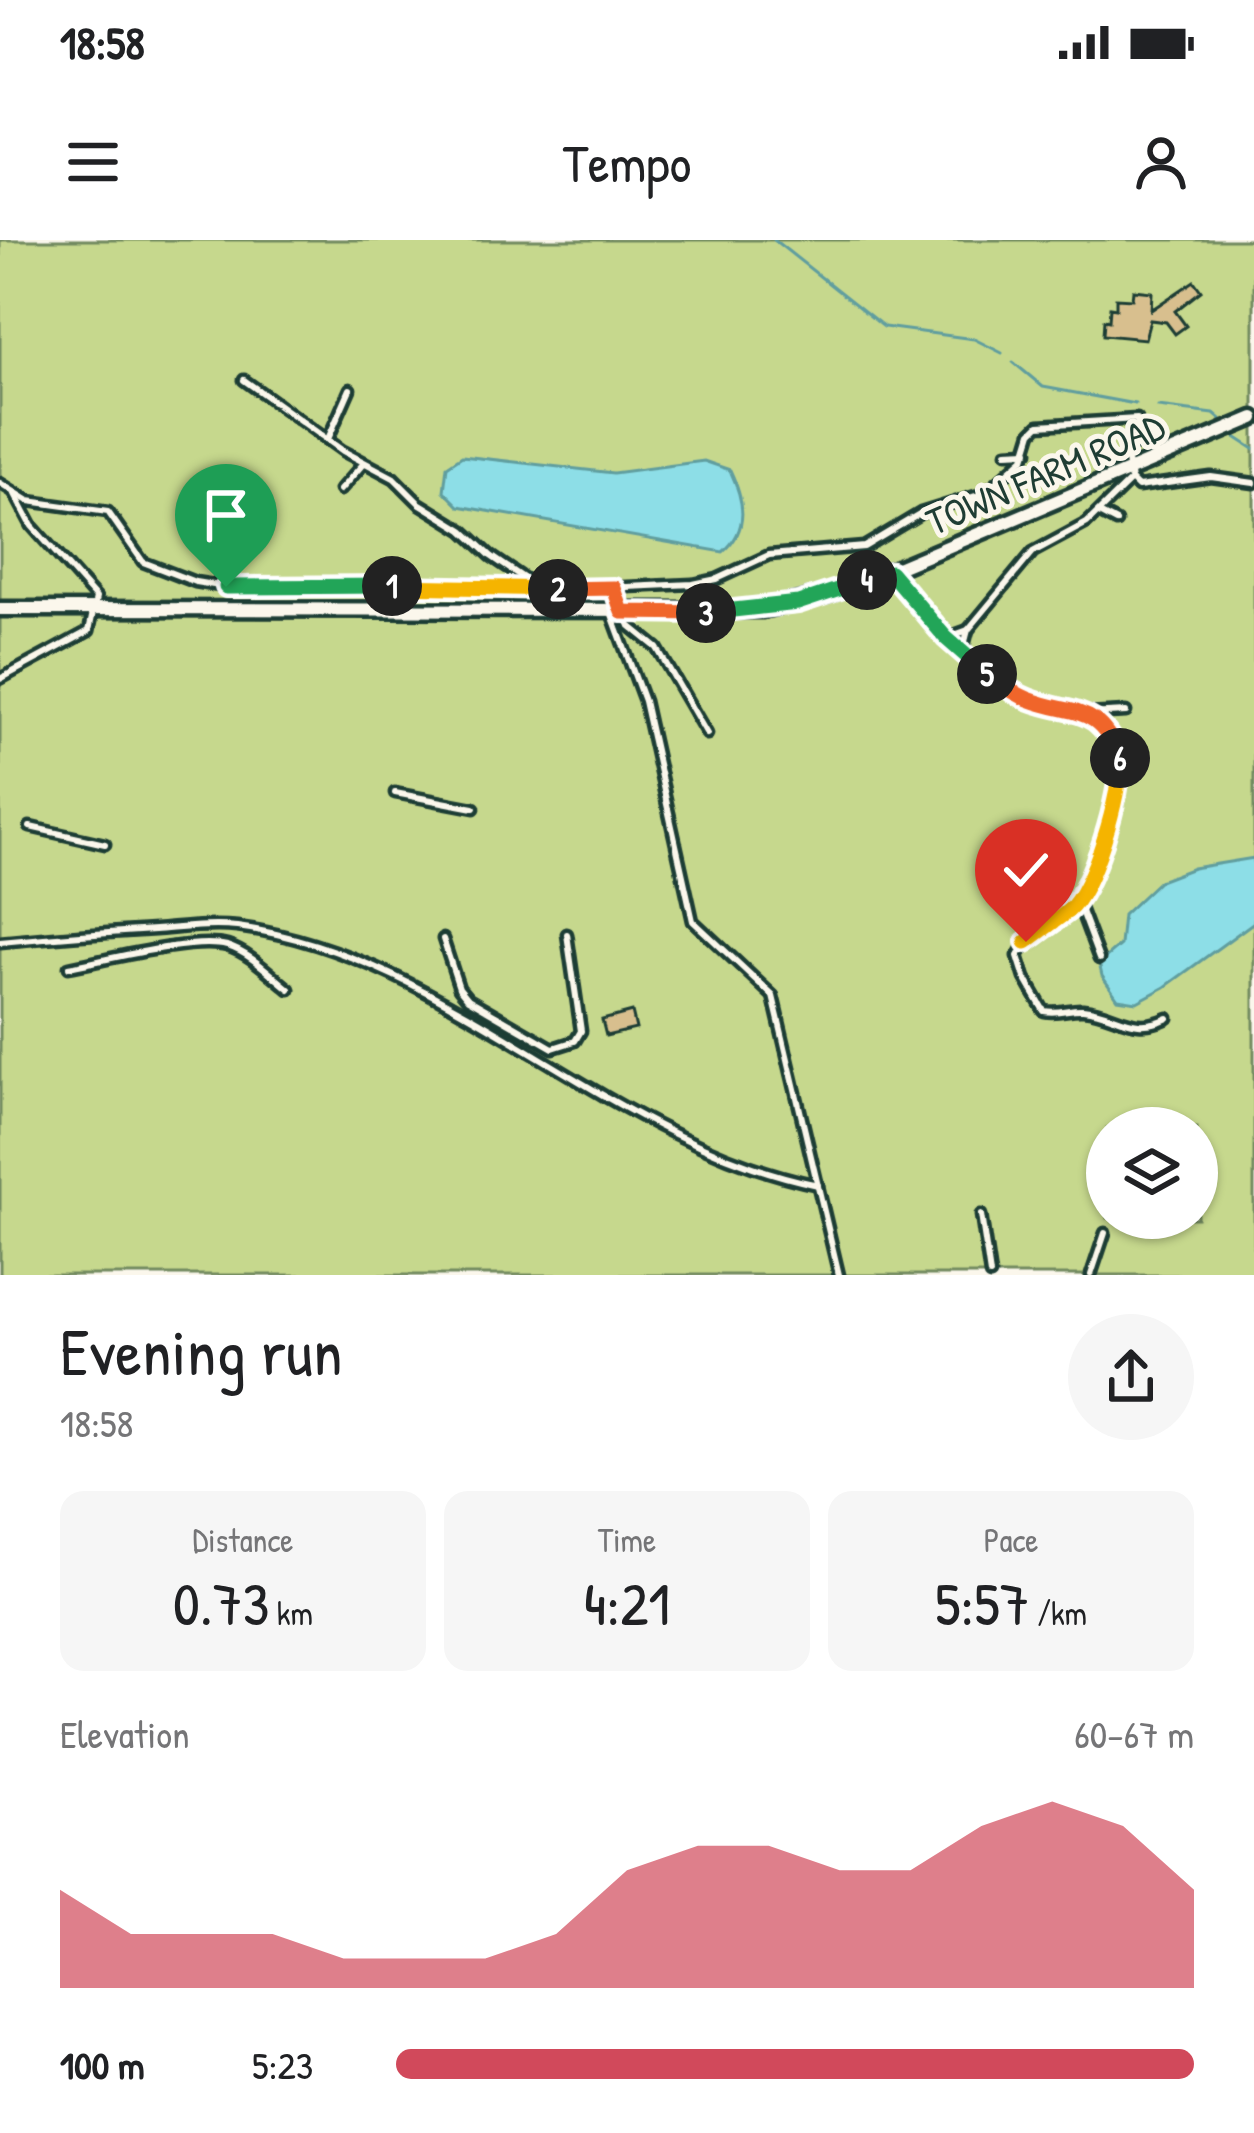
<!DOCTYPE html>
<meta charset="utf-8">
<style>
:root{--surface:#fff;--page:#f6f6f6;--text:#202124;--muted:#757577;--accent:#d1495b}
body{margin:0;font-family:"Patrick Hand",sans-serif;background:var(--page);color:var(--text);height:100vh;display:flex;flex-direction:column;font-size:45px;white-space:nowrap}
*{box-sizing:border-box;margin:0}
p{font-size:39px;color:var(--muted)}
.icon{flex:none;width:66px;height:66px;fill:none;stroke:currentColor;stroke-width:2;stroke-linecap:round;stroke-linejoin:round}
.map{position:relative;height:1035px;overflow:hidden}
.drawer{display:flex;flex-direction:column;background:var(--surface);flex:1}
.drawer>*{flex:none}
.controls{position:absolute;left:1086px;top:867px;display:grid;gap:24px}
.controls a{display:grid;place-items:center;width:132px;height:132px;border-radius:50%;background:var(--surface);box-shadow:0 3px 9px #0004;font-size:60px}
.pin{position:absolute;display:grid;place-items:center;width:102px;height:102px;color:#fff;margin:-123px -51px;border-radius:50% 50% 50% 0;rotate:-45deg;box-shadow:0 0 12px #0007}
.pin .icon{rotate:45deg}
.km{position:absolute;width:60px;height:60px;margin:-30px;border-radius:50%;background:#222;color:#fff;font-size:33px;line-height:60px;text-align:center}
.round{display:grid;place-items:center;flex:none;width:126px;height:126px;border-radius:63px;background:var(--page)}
.overview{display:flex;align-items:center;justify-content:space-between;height:204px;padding:0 60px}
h1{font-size:66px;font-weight:600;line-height:90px}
.stats{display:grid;grid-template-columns:repeat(3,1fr);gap:18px;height:204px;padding:12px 60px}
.stats div{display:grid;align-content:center;border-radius:24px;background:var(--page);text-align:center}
.stats b{font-size:60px;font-weight:600}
.stats small{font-size:33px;font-weight:400}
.stats p{font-size:33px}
.chart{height:336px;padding:24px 60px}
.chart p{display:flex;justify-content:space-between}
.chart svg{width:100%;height:216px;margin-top:12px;fill:var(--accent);opacity:.7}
ul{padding:0 60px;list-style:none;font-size:39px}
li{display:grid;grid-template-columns:192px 144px 1fr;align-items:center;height:90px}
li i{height:30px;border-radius:15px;background:var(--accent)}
.status{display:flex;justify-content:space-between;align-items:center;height:84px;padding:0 60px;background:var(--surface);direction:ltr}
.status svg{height:33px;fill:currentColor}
header{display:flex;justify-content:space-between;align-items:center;height:156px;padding:0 60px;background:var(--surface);font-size:54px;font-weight:600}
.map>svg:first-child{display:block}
</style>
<div class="status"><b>18:58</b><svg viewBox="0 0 49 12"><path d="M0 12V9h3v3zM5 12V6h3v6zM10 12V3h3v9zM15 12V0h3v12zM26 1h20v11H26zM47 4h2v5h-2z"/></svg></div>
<header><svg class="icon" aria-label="menu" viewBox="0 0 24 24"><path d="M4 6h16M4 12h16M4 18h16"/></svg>Tempo<svg class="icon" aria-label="person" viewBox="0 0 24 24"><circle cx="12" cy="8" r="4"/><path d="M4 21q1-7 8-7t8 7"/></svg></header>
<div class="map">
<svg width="1254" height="1035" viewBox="0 0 1254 1035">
<rect width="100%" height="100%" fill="#fbf7ec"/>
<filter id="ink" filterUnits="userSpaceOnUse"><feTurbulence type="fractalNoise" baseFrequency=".00833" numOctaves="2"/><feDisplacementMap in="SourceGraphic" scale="24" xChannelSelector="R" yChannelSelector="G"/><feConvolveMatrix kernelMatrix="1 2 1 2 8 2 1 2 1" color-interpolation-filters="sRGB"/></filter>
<g filter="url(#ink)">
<!-- green -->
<path fill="#c6d88d" stroke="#728a60" stroke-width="3" fill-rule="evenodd" d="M0,0H1254V1035H0ZM1107,888H1197V978H1107Z"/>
<!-- water -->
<g fill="#8ddee7" stroke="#619e9f" stroke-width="3">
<path d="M462,216L613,233L704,221L730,230C744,260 750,289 723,312L459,266L444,251L447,226Z"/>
<path d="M1254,618V682L1165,747L1137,762L1118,759L1102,736L1099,723L1120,705L1123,675L1159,641L1193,628Z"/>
</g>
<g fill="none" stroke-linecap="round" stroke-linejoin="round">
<!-- stream -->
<g stroke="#619e9f" stroke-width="3">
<path d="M774,0L884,87L974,99L1002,113"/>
<path d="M1013,122L1043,147L1135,164"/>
<path d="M1158,167L1214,174L1221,180"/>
<path d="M1234,196L1254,209"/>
</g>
</g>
<!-- building -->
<g fill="#d8bf8e" stroke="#1f3d34" stroke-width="3">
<path d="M1194,41L1201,51L1175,71L1186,86L1175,94L1166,82L1150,80L1145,99L1103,95L1104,80L1109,81L1110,67L1116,68V58L1132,59L1133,50L1152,52L1151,70Z"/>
<path d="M632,772L636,789L606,796L602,780Z"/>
</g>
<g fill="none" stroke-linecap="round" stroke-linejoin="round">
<!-- service casing -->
<g stroke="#1f3d34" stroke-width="15">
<g id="service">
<path d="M244,140L343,211L394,238L419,263L463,290L491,316L538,348"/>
<path d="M328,199L350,149"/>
<path d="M1007,212L1028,211"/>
<path d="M0,243L29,261L108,272L143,322L195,342L226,347L561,350L693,344L717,339L769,315L864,307L921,273L985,253L1024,218L1032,192L1039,185L1137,179L1138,203L1125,212L1131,240"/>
<path d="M340,250L364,223"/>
<path d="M1099,273L1116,282"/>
<path d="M891,333C929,378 964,424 1017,454C1055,476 1105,461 1120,517C1129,551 1097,615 1087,650L1078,663"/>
<path d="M614,348L630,386L657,408L707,494"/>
<path d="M611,372L644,461L693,681L773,756L839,1035"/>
<path d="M968,390L1033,312L1087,283L1131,240L1138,247L1211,237L1254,243"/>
<path d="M946,398L968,390L962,413"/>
<path d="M0,439L89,391L96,358L32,286L15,254"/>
<path d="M1088,474L1126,472"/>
<path d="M395,553L474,568"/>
<path d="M30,587L105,604"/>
<path d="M443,699L459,748L468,759L553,808L575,801L581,791L567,694"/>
<path d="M0,702C52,697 103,693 155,690C182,688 210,684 237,687C448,714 608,903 818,945"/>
<path d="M1099,719L1078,663L1026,702L1018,716L1025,738L1044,771C1059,774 1069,768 1083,769C1117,772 1132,795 1168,778"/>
<path d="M69,727C106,720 194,697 227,706C250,713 270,734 289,749"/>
<path d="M981,975L990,1035"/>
<path d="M1091,1035L1105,993"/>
</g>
</g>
<!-- minor casing -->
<g stroke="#1f3d34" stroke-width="21">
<path id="minor" d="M0,369L762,370L828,354L890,331L1254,178"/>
</g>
<!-- service -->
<use href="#service" stroke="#fbf7ec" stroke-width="6"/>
<!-- minor -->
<use href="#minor" stroke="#fbf7ec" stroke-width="12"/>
</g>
</g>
<g fill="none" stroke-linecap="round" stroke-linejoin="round" filter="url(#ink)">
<!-- split-1 casing -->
<g stroke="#fff" stroke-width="24">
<path id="split-1" d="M226,347L392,346"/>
</g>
<!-- split-2 casing -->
<g stroke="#fff" stroke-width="24">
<path id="split-2" d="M392,346L558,349"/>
</g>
<!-- split-3 casing -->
<g stroke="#fff" stroke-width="24">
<path id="split-3" d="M558,349L614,348L622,372L706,373"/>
</g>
<!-- split-4 casing -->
<g stroke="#fff" stroke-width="24">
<path id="split-4" d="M706,373L798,363L867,340"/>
</g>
<!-- split-5 casing -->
<g stroke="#fff" stroke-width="24">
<path id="split-5" d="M867,340L890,332L946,398L987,434"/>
</g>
<!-- split-6 casing -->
<g stroke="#fff" stroke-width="24">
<path id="split-6" d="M987,434C1000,443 1013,453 1028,459C1074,477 1097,462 1120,518"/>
</g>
<!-- split-7 casing -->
<g stroke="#fff" stroke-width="24">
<path id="split-7" d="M1068,671C1093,651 1122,551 1120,518"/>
</g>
<!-- split-8 casing -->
<g stroke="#fff" stroke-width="24">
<path id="split-8" d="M1026,702L1068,671"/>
</g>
<!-- split-1 -->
<use href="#split-1" stroke="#22a559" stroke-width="15"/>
<!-- split-2 -->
<use href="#split-2" stroke="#f5b400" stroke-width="15"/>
<!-- split-3 -->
<use href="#split-3" stroke="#f0652b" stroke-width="15"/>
<!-- split-4 -->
<use href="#split-4" stroke="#22a559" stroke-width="15"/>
<!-- split-5 -->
<use href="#split-5" stroke="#22a559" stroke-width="15"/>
<!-- split-6 -->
<use href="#split-6" stroke="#f0652b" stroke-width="15"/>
<!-- split-7 -->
<use href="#split-7" stroke="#f5b400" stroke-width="15"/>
<!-- split-8 -->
<use href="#split-8" stroke="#f5b400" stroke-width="15"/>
</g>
<g text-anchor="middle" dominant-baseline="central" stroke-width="10" stroke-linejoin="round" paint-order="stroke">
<!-- street labels -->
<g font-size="39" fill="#1f3d34" stroke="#fbf7ec">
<text transform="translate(1045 233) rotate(-23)">TOWN FARM ROAD</text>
</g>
</g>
</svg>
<div class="controls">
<a><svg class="icon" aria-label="layers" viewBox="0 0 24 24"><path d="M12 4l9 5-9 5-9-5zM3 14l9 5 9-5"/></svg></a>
</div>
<div class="pin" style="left:226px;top:347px;background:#1e9e55"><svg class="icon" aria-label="arrive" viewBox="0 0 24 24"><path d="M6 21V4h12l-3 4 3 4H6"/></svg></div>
<div class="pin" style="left:1026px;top:702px;background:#d93025"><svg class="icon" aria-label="check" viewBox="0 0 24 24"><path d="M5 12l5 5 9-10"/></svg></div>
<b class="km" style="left:392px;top:346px">1</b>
<b class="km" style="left:558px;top:349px">2</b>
<b class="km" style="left:706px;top:373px">3</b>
<b class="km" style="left:867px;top:340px">4</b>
<b class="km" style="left:987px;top:434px">5</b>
<b class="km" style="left:1120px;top:518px">6</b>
</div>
<section class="drawer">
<div class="overview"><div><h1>Evening run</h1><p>18:58</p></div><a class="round"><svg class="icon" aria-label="share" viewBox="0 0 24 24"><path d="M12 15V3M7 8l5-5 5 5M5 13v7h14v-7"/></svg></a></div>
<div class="stats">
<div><p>Distance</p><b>0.73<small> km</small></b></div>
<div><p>Time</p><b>4:21</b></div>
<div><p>Pace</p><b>5:57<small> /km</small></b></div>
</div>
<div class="chart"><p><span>Elevation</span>60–67 m</p>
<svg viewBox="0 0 160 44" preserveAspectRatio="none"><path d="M0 44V24L10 33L20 33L30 33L40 38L50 38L60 38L70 33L80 20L90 15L100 15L110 20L120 20L130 11L140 6L150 11L160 24V44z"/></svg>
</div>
<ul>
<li><b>100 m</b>5:23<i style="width:100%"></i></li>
</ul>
</section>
